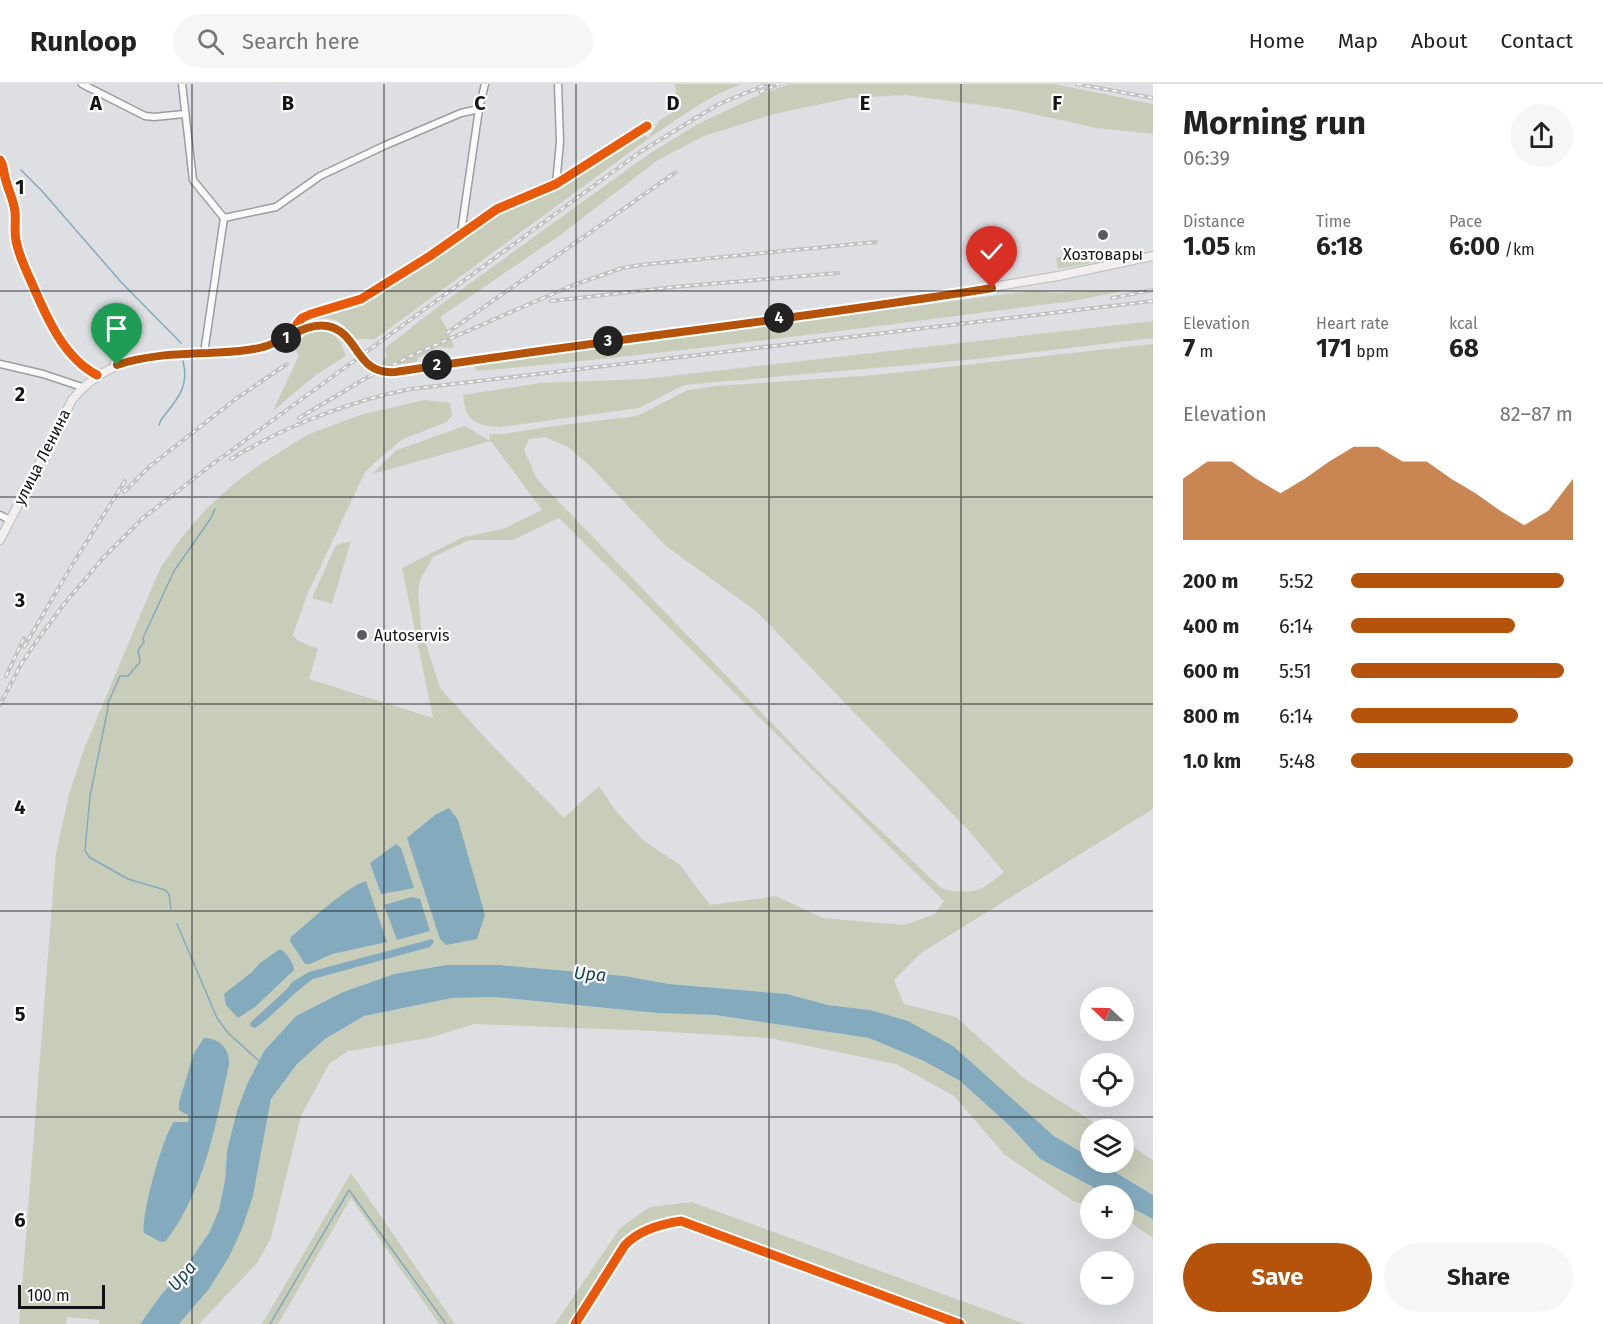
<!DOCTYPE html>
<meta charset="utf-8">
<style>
:root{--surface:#fff;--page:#f6f6f6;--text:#222;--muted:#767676;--line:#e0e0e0;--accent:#b45309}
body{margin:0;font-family:"Fira Sans",sans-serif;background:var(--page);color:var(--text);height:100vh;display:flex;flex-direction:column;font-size:22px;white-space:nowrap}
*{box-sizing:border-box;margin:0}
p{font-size:20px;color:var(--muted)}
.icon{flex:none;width:33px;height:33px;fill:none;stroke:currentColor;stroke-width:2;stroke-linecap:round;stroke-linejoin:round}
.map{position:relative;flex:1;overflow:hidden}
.panel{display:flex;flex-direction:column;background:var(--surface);width:450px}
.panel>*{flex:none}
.needle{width:39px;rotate:292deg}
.buttons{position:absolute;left:1080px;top:903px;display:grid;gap:12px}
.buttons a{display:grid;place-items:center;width:54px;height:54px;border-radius:50%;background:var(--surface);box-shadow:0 6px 24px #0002;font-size:30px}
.scale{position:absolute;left:18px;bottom:15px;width:87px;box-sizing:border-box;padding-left:6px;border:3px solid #131416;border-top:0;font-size:16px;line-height:21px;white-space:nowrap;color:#131416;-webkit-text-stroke:4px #fff;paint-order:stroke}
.pin{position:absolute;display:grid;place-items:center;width:51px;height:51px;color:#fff;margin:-62px -26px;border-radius:50% 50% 50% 0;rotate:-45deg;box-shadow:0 0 6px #0007}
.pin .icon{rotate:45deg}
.km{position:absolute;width:30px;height:30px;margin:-15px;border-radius:50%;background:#222;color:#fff;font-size:16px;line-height:30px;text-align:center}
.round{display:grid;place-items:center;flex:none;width:63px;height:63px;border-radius:32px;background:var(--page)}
.head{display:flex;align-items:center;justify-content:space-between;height:102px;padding:0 30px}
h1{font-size:33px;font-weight:700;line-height:45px}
.stats{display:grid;grid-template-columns:repeat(3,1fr);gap:9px;height:102px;padding:6px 30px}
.stats div{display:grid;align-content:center}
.stats b{font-size:26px;font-weight:700}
.stats small{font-size:16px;font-weight:400}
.stats p{font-size:16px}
.chart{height:168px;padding:12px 30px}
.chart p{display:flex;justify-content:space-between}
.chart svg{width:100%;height:108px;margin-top:6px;fill:var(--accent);opacity:.7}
.primary-button{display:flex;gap:12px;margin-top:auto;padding:12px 30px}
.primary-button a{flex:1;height:69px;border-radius:36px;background:var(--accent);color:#fff;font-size:24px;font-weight:700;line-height:69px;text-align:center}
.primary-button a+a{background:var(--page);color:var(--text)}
ul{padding:0 30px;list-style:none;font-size:20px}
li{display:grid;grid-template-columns:96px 72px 1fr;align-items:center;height:45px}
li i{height:15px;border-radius:8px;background:var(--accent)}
header{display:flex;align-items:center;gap:36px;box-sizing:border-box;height:84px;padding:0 30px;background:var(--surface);border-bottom:2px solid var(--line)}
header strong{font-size:28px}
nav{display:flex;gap:33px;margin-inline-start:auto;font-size:21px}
.search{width:420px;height:54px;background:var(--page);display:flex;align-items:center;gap:15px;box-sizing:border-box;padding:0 21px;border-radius:33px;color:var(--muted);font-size:22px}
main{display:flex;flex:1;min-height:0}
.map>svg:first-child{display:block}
</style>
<header>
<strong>Runloop</strong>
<div class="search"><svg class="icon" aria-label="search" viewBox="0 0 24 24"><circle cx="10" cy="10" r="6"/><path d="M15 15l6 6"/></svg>Search here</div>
<nav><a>Home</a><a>Map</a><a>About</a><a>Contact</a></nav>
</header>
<main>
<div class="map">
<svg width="1153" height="1240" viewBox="0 0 1153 1240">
<rect width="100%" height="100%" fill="#dedfe2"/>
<!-- green -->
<g fill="#c8cdba" fill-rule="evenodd">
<path d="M674,0H742C708,12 677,35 648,55L375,255H355C338,233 335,232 309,236L318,229L332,227L381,209L506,126L556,106L644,50L648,54L660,36L675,27L676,7Z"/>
<path d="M790,0H1054L1153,20V50L1097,44L1010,25L905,11L850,14L774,30L704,52L658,76L559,152L440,233L450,250L454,264L438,263L418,274L417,278L389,282L381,281L387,271L385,264L447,216L646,72L696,41L761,10Z"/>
<path d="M1100,165L1102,177L1058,185L1056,174Z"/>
<path d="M1117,206L1123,207L1073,217C874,242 676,270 476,287L475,283L479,280L1014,209L1040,207L1053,209Z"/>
<path d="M1153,237V254L977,275L684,301L639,324L500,343C475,342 465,336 463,311L540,299L644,295Z"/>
<path d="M321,246C329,248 339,253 342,262C343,266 344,269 346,272L317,290L273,327L299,271L294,263L288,259L303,251Z"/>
<path d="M1153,260V725L921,869L894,896L904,920L956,933L1025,995L1105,1045L1090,1046V1073L1054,1052L981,988L870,926L828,921L787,910L669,900L625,892L500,881H446L394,890L343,908L296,932L264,967L248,998L227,1067L225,1096L219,1126L209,1149L186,1182L161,1211L140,1240H99L100,1236L67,1233L66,1240H19L56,770L69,710L84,665L150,508L161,483L182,453L206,425L236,398L264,378L307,351L360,331L424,316L450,319L452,331L447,338L403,355L382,372L365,388L307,511L293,551L297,556L318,565L309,595L433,634L402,484L463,453L503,445L542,426L491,357L372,390L397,366L464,342C474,346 481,354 490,356L489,350H503L554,342L637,332L688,306L717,302L876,291ZM545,353L568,363L590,382L666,462L757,528L968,746L1004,788C981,808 971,812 941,804L815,684L537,395L524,366L529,355ZM559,434L944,817L935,830L905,841L823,834L776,812L710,821L680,781L644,757L616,727L599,702L564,734L489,658L440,604L421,544L418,509L420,496L433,473L469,456H513Z"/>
<path d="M351,457L332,520L312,514L336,461Z"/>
<path d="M495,913L657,929L715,931L869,954L924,977L960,997L1011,1043L1040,1075L1108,1111L1090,1112V1123L1073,1117L1005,1071L954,1012L896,980L769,954L654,947L474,940L429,954L348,967L329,980L301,1032L271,1154L257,1179L199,1240H179L209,1205L229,1173L242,1145L253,1112L271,1015L297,980L325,955L364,932L452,914Z"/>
<path d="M1124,1057L1153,1076V1111L1100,1079L1124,1078Z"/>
<path d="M351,1089L455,1240H439L351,1114L278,1240H262Z"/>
<path d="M692,1118L1025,1240H941L689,1145C681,1145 673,1143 665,1144C626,1148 600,1210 581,1240H555L620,1144L650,1123Z"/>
<path d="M1124,1120L1153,1135V1154L1124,1134Z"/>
</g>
<!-- water -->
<g fill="#84aabe">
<path d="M449,724L458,736L485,831L477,855L446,861L440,855L436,843L407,754L435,731Z"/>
<path d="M396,760L401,764L414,804L381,810L370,779Z"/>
<path d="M366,797L387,858L332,870L310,880H305L290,857L291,853C308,839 346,803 366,797Z"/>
<path d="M412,813L420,815L430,847L397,856L384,821Z"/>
<path d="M432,855L434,858L430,863L313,895C292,909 276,930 255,944L250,942L251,938L288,904L292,898L309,888Z"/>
<path d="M280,865C286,868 294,879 294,886L255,923L238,934L226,921L224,910L252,888L260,879Z"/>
<path d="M446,881H500L625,892L669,900L787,910L828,921L870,926L908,937L953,962L1054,1052L1090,1073V1078L1100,1079L1153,1111V1135L1124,1120V1112L1108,1111L1040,1075L1011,1043L960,997L924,977L869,954L715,931L657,929L495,913L452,914L364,932L325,955L297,980L271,1015L253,1112L242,1145L229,1173L209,1205L179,1240H140L161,1211L186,1182L209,1149L219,1126L225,1096L227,1067L237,1027L248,998L264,967L296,932L343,908L394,890Z"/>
<path d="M204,954C220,954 230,966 229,980C216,1041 204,1107 166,1157L161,1158L144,1149C141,1131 163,1051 174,1038H188L189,1032L179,1026V1018L194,969Z"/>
</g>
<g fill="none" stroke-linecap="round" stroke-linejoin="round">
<!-- stream -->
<g stroke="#84aabe" stroke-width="1.5">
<path d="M21,86L42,107L121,198L181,259"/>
<path d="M159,341L161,336C176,316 190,304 183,277"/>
<path d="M171,825L169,810L165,806L128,795L89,773L85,766L90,712L108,624V619L120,592H128L140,578C139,565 135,570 144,558L143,554L174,487L211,434L215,425"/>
<path d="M177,840L217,934L228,949L259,977"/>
<path d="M270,1240L349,1106L446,1240"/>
</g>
<!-- minor casing -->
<g stroke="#9c9d9f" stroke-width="9">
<g id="minor">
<path d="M82,0L145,32L154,33L184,30"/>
<path d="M182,0L193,96L224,134L204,269"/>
<path d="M0,76C5,83 3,89 6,97C9,108 14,117 15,128C16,137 14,147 16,156C18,169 24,182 30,195C45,229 62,273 97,291"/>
<path d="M556,100L560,58L558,0"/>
<path d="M224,134L276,123L320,92L386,61L461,29L479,25"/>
<path d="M461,149L479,25L485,0"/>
<path d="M299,248L297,240L302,234L311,230L361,215L430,172L497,125L556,100L647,42"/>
<path d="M0,280L43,290L82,303"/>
<path d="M0,431L10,436"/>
<path d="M575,1240L625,1161C639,1146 661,1140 681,1137L960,1240"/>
</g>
</g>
<!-- major casing -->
<g stroke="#bbbcbd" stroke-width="10">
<path id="major" d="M0,456L72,316C122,254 191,279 259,264C281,260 304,237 327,242C360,248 354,291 395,288L582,260L879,222L1058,192L1153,172"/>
</g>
<!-- minor -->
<use href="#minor" stroke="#fafafb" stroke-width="6"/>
<!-- major -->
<use href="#major" stroke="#f2eeed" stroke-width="8"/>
<!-- rail casing -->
<g stroke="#c2c2c3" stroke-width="4">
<g id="rail">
<path d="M1077,0L1153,14"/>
<path d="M760,8L779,0"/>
<path d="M1112,214L1153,206"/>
<path d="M551,217L674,203L838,189"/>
<path d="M447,249L676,88"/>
<path d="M299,334L368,293L417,269L571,202L622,184L640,181L876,158"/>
<path d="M231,375C281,344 352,316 411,305L1153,217"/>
<path d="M124,408L150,382L237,314L287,280"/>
<path d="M24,563L72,481L125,397"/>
<path d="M6,592L24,554"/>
<path d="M0,621L20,582L36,558L64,520L104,473L143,434L210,382L640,68L717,21L767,0"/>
</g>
</g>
<!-- rail -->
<use href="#rail" stroke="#fff" stroke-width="1.5" stroke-dasharray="4.5" stroke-linecap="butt"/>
<!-- cycleway casing -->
<g stroke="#fff" stroke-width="13">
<g id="cycleway">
<path d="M0,76C5,83 3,89 6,97C9,108 14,117 15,128C16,137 14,147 16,156C18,169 24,182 30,195C45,229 62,273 97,291"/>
<path d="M299,248L297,240L302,234L311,230L361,215L430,172L497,125L556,100L647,42"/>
<path d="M575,1240L625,1161C639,1146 661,1140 681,1137L960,1240"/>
</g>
</g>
<!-- cycleway -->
<use href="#cycleway" stroke="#e8590c" stroke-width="9"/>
</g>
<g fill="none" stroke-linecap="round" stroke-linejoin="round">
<!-- route casing -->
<g stroke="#fff" stroke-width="12">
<path id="route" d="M117,281C147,271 177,270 208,269C226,268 245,268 263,263C283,258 306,238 327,242C360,248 354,291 395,288C594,257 793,236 992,204"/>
</g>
<!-- route -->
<use href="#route" stroke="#b45309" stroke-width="8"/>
</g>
<!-- grid -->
<path fill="none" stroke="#131416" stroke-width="1.5" stroke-opacity="0.55" d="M192,0V1240M384,0V1240M576,0V1240M769,0V1240M961,0V1240M0,207H1153M0,413H1153M0,620H1153M0,827H1153M0,1033H1153"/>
<!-- markers -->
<g fill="#5a5b5d" stroke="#fff" stroke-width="2">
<circle cx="1103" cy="151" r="6"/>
<circle cx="362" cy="551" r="6"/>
</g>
<g text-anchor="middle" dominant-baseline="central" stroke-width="4.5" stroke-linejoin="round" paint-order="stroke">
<!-- poi labels -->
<g font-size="16" fill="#131416" stroke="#fff">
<text x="1103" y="170">Хозтовары</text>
<text x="374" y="551" text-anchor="start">Autoservis</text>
</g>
<!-- street labels -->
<g font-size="16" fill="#131416" stroke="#fff">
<text transform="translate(42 373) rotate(-63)">улица Ленина</text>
</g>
<!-- water labels -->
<g font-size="18" font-style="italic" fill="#164558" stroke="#fff">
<text transform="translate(590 890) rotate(5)">Upa</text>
<text transform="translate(182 1192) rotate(-49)">Upa</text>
</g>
</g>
<g font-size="20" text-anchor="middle" font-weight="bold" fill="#131416" stroke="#fff" stroke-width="4.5" stroke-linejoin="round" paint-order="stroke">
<text x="96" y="26">A</text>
<text x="288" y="26">B</text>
<text x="480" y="26">C</text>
<text x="673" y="26">D</text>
<text x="865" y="26">E</text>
<text x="1057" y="26">F</text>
<text x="20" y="110">1</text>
<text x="20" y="317">2</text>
<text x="20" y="523">3</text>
<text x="20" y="730">4</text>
<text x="20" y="937">5</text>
<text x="20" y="1143">6</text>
</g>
</svg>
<div class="buttons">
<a><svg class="needle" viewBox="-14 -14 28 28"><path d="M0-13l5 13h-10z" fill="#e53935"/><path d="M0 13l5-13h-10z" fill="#767676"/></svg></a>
<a><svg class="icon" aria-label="locate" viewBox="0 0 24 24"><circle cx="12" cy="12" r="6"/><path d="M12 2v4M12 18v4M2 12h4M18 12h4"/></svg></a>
<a><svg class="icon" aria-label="layers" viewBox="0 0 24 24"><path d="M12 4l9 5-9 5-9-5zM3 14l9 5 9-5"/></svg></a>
<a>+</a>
<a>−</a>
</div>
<div class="scale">100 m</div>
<div class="pin" style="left:117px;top:281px;background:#1e9e55"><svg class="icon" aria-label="arrive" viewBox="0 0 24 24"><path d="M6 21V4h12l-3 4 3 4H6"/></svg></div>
<div class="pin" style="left:992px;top:204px;background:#d93025"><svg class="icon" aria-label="check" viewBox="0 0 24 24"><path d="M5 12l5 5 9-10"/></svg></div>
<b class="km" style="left:286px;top:254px">1</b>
<b class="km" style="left:437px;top:281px">2</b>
<b class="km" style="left:608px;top:257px">3</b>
<b class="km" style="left:779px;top:234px">4</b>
</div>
<section class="panel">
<div class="head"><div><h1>Morning run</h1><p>06:39</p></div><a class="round"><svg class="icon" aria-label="share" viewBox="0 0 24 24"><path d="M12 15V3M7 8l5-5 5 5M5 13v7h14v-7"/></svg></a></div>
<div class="stats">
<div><p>Distance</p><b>1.05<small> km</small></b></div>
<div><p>Time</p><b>6:18</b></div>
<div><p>Pace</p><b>6:00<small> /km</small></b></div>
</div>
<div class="stats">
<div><p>Elevation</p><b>7<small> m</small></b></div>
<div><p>Heart rate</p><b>171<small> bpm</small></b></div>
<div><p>kcal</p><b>68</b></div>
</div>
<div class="chart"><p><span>Elevation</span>82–87 m</p>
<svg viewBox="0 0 160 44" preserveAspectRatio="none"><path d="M0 44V19L10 12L20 12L30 19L40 25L50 19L60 12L70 6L80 6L90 12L100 12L110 19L120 25L130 32L140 38L150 32L160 19V44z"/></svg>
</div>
<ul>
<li><b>200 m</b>5:52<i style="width:96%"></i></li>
<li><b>400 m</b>6:14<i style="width:74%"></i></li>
<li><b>600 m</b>5:51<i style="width:96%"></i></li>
<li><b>800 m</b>6:14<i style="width:75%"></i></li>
<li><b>1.0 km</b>5:48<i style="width:100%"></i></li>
</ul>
<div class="primary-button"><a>Save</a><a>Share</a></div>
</section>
</main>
